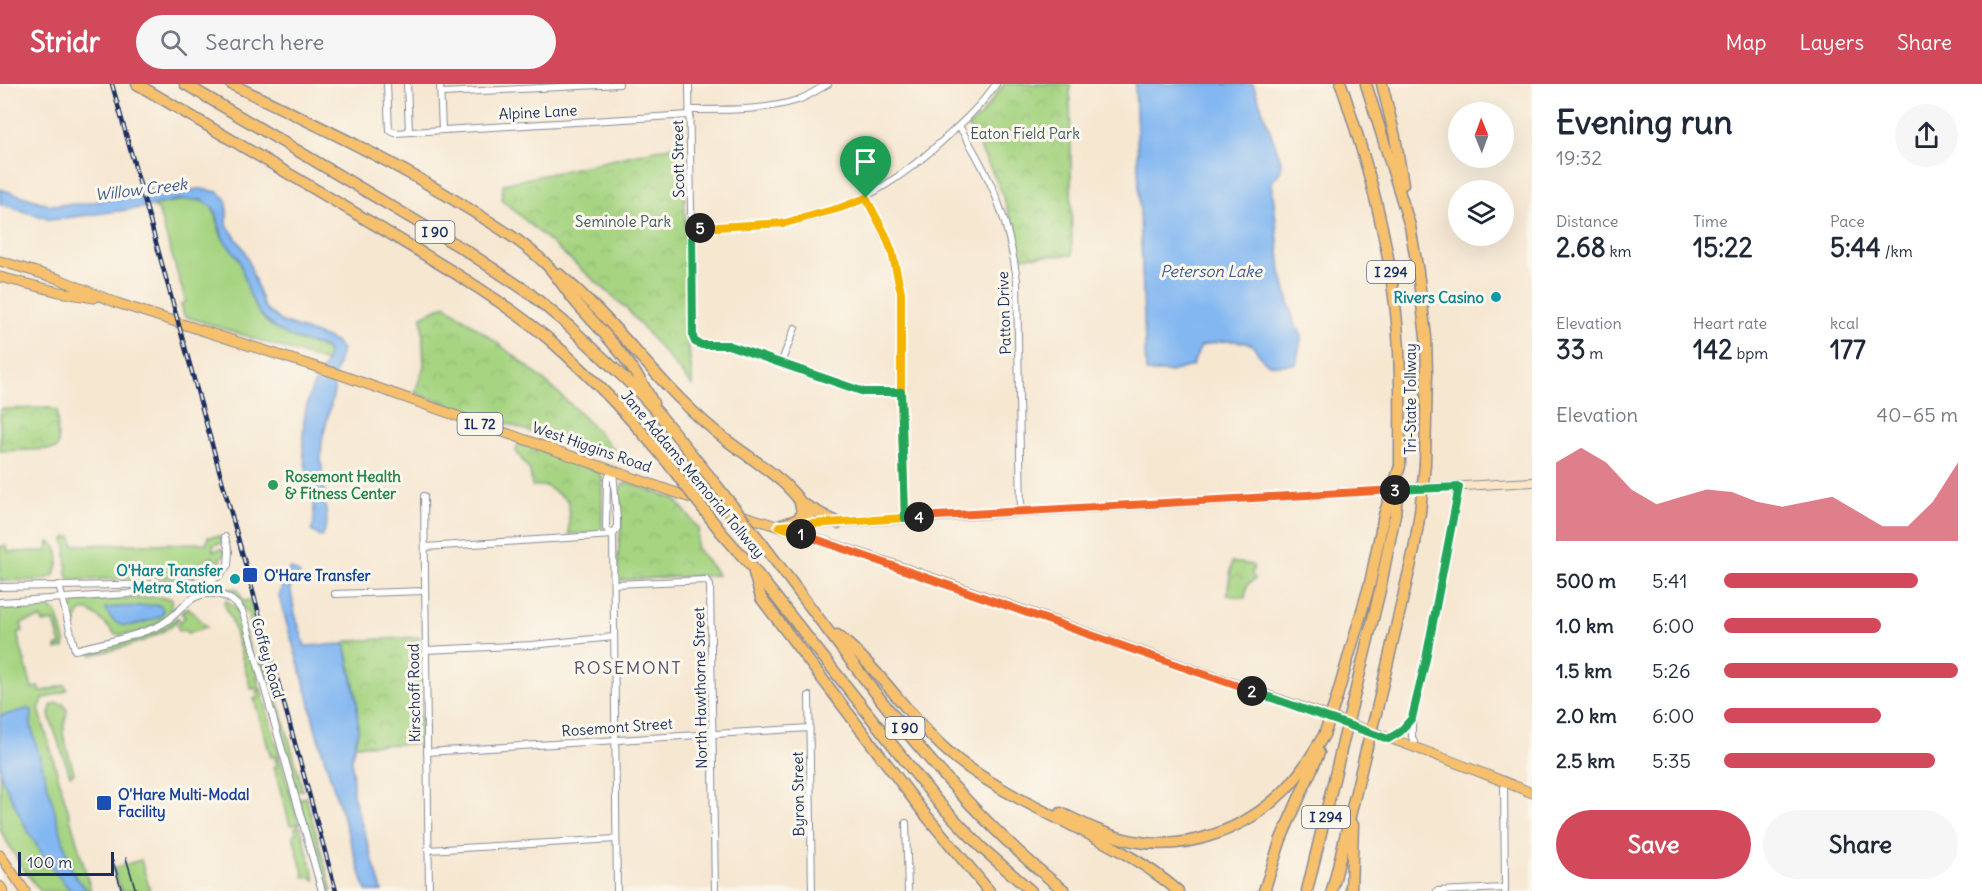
<!DOCTYPE html>
<meta charset="utf-8">
<style>
:root{--surface:#fff;--page:#f6f6f7;--text:#1f2937;--muted:#747a83;--accent:#d1495b}
body{margin:0;font-family:Delius,sans-serif;background:var(--page);color:var(--text);height:100vh;display:flex;flex-direction:column;font-size:22px;white-space:nowrap}
*{box-sizing:border-box;margin:0}
p{font-size:20px;color:var(--muted)}
.icon{flex:none;width:33px;height:33px;fill:none;stroke:currentColor;stroke-width:2;stroke-linecap:round;stroke-linejoin:round}
.map{position:relative;flex:1;overflow:hidden}
.drawer{display:flex;flex-direction:column;background:var(--surface);width:450px}
.drawer>*{flex:none}
.needle{width:39px;rotate:359deg}
.tools{position:absolute;left:1448px;top:18px;display:grid;gap:12px}
.tools a{display:grid;place-items:center;width:66px;height:66px;border-radius:50%;background:var(--surface);box-shadow:0 6px 24px #0002;font-size:30px}
.scale{position:absolute;left:18px;bottom:15px;width:96px;box-sizing:border-box;padding-left:6px;border:3px solid #1b2f5e;border-top:0;font-size:16px;line-height:21px;white-space:nowrap;color:#1b2f5e;-webkit-text-stroke:4px #fbf7ec;paint-order:stroke}
.pin{position:absolute;display:grid;place-items:center;width:51px;height:51px;color:#fff;margin:-62px -26px;border-radius:50% 50% 50% 0;rotate:-45deg;box-shadow:0 0 6px #0007}
.pin .icon{rotate:45deg}
.km{position:absolute;width:30px;height:30px;margin:-15px;border-radius:50%;background:#222;color:#fff;font-size:16px;line-height:30px;text-align:center}
.round{display:grid;place-items:center;flex:none;width:63px;height:63px;border-radius:32px;background:var(--page)}
.headline{display:flex;align-items:center;justify-content:space-between;height:102px;padding:0 24px}
h1{font-size:33px;font-weight:700;line-height:45px}
.figures{display:grid;grid-template-columns:repeat(3,1fr);gap:9px;height:102px;padding:6px 24px}
.figures div{display:grid;align-content:center}
.figures b{font-size:26px;font-weight:700}
.figures small{font-size:16px;font-weight:400}
.figures p{font-size:16px}
.chart{height:168px;padding:12px 24px}
.chart p{display:flex;justify-content:space-between}
.chart svg{width:100%;height:108px;margin-top:6px;fill:var(--accent);opacity:.7}
.button{display:flex;gap:12px;margin-top:auto;padding:12px 24px}
.button a{flex:1;height:69px;border-radius:36px;background:var(--accent);color:#fff;font-size:24px;font-weight:700;line-height:69px;text-align:center}
.button a+a{background:var(--page);color:var(--text)}
ul{padding:0 24px;list-style:none;font-size:20px}
li{display:grid;grid-template-columns:96px 72px 1fr;align-items:center;height:45px}
li i{height:15px;border-radius:8px;background:var(--accent)}
header{display:flex;align-items:center;gap:36px;box-sizing:border-box;height:84px;padding:0 30px;background:var(--accent);color:#fff}
header strong{font-size:28px}
nav{display:flex;gap:33px;margin-inline-start:auto;font-size:21px}
.search{width:420px;height:54px;background:var(--page);display:flex;align-items:center;gap:15px;box-sizing:border-box;padding:0 21px;border-radius:33px;color:var(--muted);font-size:22px}
main{display:flex;flex:1;min-height:0}
.map>svg:first-child{display:block}
</style>
<header>
<strong>Stridr</strong>
<div class="search"><svg class="icon" aria-label="search" viewBox="0 0 24 24"><circle cx="10" cy="10" r="6"/><path d="M15 15l6 6"/></svg>Search here</div>
<nav><a>Map</a><a>Layers</a><a>Share</a></nav>
</header>
<main>
<div class="map">
<svg width="1532" height="807" viewBox="0 0 1532 807">
<defs>
<pattern id="park-crowns" width="20" height="18" patternUnits="userSpaceOnUse" patternTransform="scale(1.5)"><rect width="20" height="18" fill="#a6d481"/><path d="M2 6a3 3 0 1 1 6 0M12 15a3 3 0 1 1 6 0" fill="none" stroke="#8eb672"/></pattern>
</defs>
<rect width="100%" height="100%" fill="#fbf7ec"/>
<filter id="ink" filterUnits="userSpaceOnUse"><feTurbulence type="fractalNoise" baseFrequency=".0167" numOctaves="2"/><feDisplacementMap in="SourceGraphic" scale="12" xChannelSelector="R" yChannelSelector="G"/><feConvolveMatrix kernelMatrix="1 2 1 2 8 2 1 2 1" color-interpolation-filters="sRGB"/></filter>
<filter id="wash" filterUnits="userSpaceOnUse"><feTurbulence type="fractalNoise" baseFrequency=".008" numOctaves="4" result="noise"/><feDisplacementMap in="SourceGraphic" scale="24" xChannelSelector="R" yChannelSelector="G"/><feGaussianBlur stdDeviation="1.35" result="paint"/><feColorMatrix in="noise" values="0 0 0 0 0 0 0 0 0 0 0 0 0 0 0 0 0 1.4 0 .05"/><feComposite in="paint" operator="in"/></filter>
<g filter="url(#wash)">
<rect width="100%" height="100%" fill="#f6e7d1"/>
<!-- green -->
<g fill="#a6d481" stroke="#608270" stroke-width="1.5">
<path d="M190,115C221,118 212,132 222,153C226,161 235,167 239,175C248,195 248,218 264,235C280,253 305,256 326,265L329,270L327,278L184,232L181,220L186,218L158,125H155L153,121Z"/>
<path d="M219,452L222,454L223,459L213,461V467L221,465L224,466L225,472L220,473V476L223,477H214L213,473C204,476 199,479 193,488H188V491H192L191,493L75,496L68,493L67,489L66,462L64,457L67,453H72L73,461L207,459L208,453Z"/>
<path d="M49,458L53,460C62,470 59,482 53,492L42,496L0,497V462H6L9,468L48,467Z"/>
<path d="M235,504L238,505L243,517L250,516L303,706L297,707L248,530L239,516L226,508L227,506Z"/>
<path d="M158,513L172,515L170,526L172,529C158,541 135,553 115,550C105,540 78,507 76,543L70,526L73,522V518L75,517Z"/>
<path d="M226,516L235,523L240,531L260,603L251,605L232,537L224,519Z"/>
<path d="M47,522L57,529L65,557L64,564L56,566V563L61,561L54,537L43,539L41,534L21,539L23,547L17,549L32,604L39,603L41,608L65,601L67,605L65,607L43,615L39,625L91,807H40L20,780L0,746V526Z"/>
<path d="M188,523L207,543L187,549L185,545L179,547L177,541L185,533L181,529Z"/>
<path d="M177,533L179,535C155,558 123,563 92,571L90,566L154,549L165,542Z"/>
<path d="M261,605L280,672L271,673L254,615L258,613L256,607Z"/>
<path d="M56,619L63,620L67,626L63,650L74,689L70,691L49,631L51,622Z"/>
<path d="M280,674L299,740L290,741L274,683L277,682L275,675Z"/>
<path d="M306,713L332,807H326L299,715Z"/>
<path d="M300,742L315,795V796L310,793H304L293,751L296,750L295,743Z"/>
<path d="M141,776L150,807H121L113,784Z"/>
</g>
<!-- park -->
<g fill="url(#park-crowns)" stroke="#608270" stroke-width="1.5">
<path d="M1004,0H1070L1072,171L1019,173C1010,119 995,90 968,43L980,33Z"/>
<path d="M683,60L689,266L693,303L626,224L502,116L503,100Z"/>
<path d="M445,221C506,264 566,309 614,366L612,375L415,309L424,282L422,232Z"/>
<path d="M50,324L57,327L58,361L56,365L0,367V325Z"/>
<path d="M518,359L592,385L602,392V445L598,449L569,450V417L546,402H532L530,387L516,367Z"/>
<path d="M629,399L675,415L699,445L696,463L718,491L620,496L616,491L621,441L619,407L623,400Z"/>
<path d="M1232,478L1252,481L1254,485L1251,488L1255,495L1247,501L1245,514L1227,511Z"/>
<path d="M419,553L421,660L355,661C362,626 353,594 345,560L346,557Z"/>
</g>
<!-- water -->
<g fill="#83b7f1" stroke="#4f73a8" stroke-width="1.5">
<path d="M1135,0H1253L1281,77V86L1272,98L1281,188L1295,242L1300,246L1301,255L1296,280C1269,281 1267,286 1253,261C1235,254 1219,257 1201,262L1192,282L1170,288H1146Z"/>
<path d="M0,105L50,121L83,120L116,114L151,105L160,108L201,105L218,108L224,113L227,119V141L245,167L264,223L282,238L327,254L337,259L342,266L333,297L334,308L322,356L321,375L327,438L322,453L311,447C322,428 302,383 303,360C303,343 305,321 312,305C318,291 328,283 328,267L323,263L295,255L276,245L260,230L249,209L239,175L223,155L216,128L213,124L202,116H178L141,124L51,136L0,120Z"/>
<path d="M290,484L300,490L293,501L290,503L295,530L305,562L345,560L357,618L358,647L352,672L353,711L382,807H366L316,647L308,612L279,513L285,492Z"/>
<path d="M159,521L163,525V529L160,533C136,540 118,552 105,524Z"/>
<path d="M27,625L32,626L31,642L71,784L74,791L88,807H71C46,779 26,747 11,713C7,705 2,696 0,687C0,670 0,649 0,632Z"/>
</g>
</g>
<g filter="url(#ink)">
<g fill="none" stroke-linecap="round" stroke-linejoin="round">
<!-- minor casing -->
<g stroke="#888b98" stroke-width="8">
<g id="minor">
<path d="M387,0L389,46L395,49L690,31"/>
<path d="M407,0L409,47"/>
<path d="M440,0L442,46"/>
<path d="M689,0L693,253L695,258L702,261H728L864,308H901"/>
<path d="M441,9L619,0"/>
<path d="M690,26C726,26 763,27 798,16C809,12 818,5 828,0"/>
<path d="M959,42C992,95 1008,133 1017,196L1021,428"/>
<path d="M866,114L892,168L901,208V308L905,434"/>
<path d="M692,145C722,143 753,143 783,139C845,131 894,100 939,60C960,41 980,23 996,0"/>
<path d="M781,279L795,244"/>
<path d="M613,386L617,436V444L613,451L617,807"/>
<path d="M612,387L607,396L606,444L613,451"/>
<path d="M424,412L429,807"/>
<path d="M425,463L613,451"/>
<path d="M614,500L706,496L710,501L715,807"/>
<path d="M59,501L75,566C102,559 131,554 156,543C169,538 179,526 189,517C206,504 231,509 242,527C245,534 247,542 249,549L322,807"/>
<path d="M0,503L176,500L207,497L218,493L228,481L229,467L225,453"/>
<path d="M335,510L425,507"/>
<path d="M0,518L128,510L173,501"/>
<path d="M426,566L532,561L614,553"/>
<path d="M809,612L812,807"/>
<path d="M1388,655L1399,648L1411,635"/>
<path d="M1416,664L1412,653V634L1426,575L1459,403"/>
<path d="M427,668L809,644"/>
<path d="M1504,697L1505,807"/>
<path d="M906,739L908,807"/>
<path d="M428,766L616,755"/>
<path d="M1437,807L1505,804"/>
</g>
</g>
<!-- secondary casing -->
<g stroke="#888b98" stroke-width="10">
<path id="secondary" d="M786,442L1532,398"/>
</g>
<!-- primary casing -->
<g stroke="#888b98" stroke-width="11">
<g id="primary">
<path d="M0,177L59,195L117,219L338,290L725,426C872,470 1016,525 1162,575C1286,618 1411,659 1532,709"/>
<path d="M0,193L59,208L94,214"/>
<path d="M0,771L25,807"/>
<path d="M0,802L3,807"/>
</g>
</g>
<!-- motorway casing -->
<g stroke="#888b98" stroke-width="13">
<g id="motorway">
<path d="M137,0C215,46 294,93 372,139C433,176 496,211 551,257C593,294 632,335 668,379"/>
<path d="M185,0L465,166L528,208L569,242L634,303L659,330L710,393"/>
<path d="M231,0C310,38 390,75 464,122C492,139 522,157 546,180C558,192 567,209 579,222C607,252 635,282 653,319"/>
<path d="M1341,0C1364,69 1385,140 1394,213C1402,269 1400,325 1400,382"/>
<path d="M1366,0L1410,142L1418,188L1426,253L1427,289L1425,380"/>
<path d="M1382,0L1395,53L1403,100"/>
<path d="M559,190C622,242 663,309 729,358C759,381 800,402 812,441"/>
<path d="M803,420L838,439"/>
<path d="M779,442L799,435L802,427L800,419"/>
<path d="M721,448L752,483L937,717L982,764L1031,807"/>
<path d="M764,462C857,583 944,713 1065,807"/>
<path d="M754,489L761,514L924,729L989,807"/>
<path d="M837,551C886,589 916,648 969,684C1034,730 1120,756 1178,807"/>
<path d="M1336,616L1370,499L1384,431"/>
<path d="M1352,621L1380,506L1395,430"/>
<path d="M1376,629L1414,466L1420,428"/>
<path d="M1061,729C1084,740 1107,752 1133,757C1187,768 1246,745 1284,707C1300,691 1312,671 1324,651"/>
<path d="M1264,807L1281,755L1319,669"/>
<path d="M1307,807L1343,658"/>
<path d="M1332,807L1366,666"/>
<path d="M1351,807L1353,741"/>
</g>
</g>
<!-- minor -->
<use href="#minor" stroke="#fff" stroke-width="6"/>
<!-- secondary -->
<use href="#secondary" stroke="#fce6c4" stroke-width="8"/>
<!-- primary -->
<use href="#primary" stroke="#f7c06c" stroke-width="9"/>
<!-- motorway -->
<use href="#motorway" stroke="#f7c06c" stroke-width="10"/>
<!-- tram -->
<g stroke="#1b2f5e" stroke-width="1.5">
<path d="M126,774L136,807"/>
<path d="M113,777L122,807"/>
</g>
<!-- rail casing -->
<g stroke="#1b2f5e" stroke-width="4.5">
<path id="rail" d="M112,0L336,807"/>
</g>
<!-- rail -->
<use href="#rail" stroke="#fbf7ec" stroke-width="2" stroke-dasharray="7" stroke-linecap="butt"/>
<!-- motorway-bridge casing -->
<g stroke="#888b98" stroke-width="13" stroke-linecap="butt">
<g id="motorway-bridge">
<path d="M668,379L721,448"/>
<path d="M710,393L764,462"/>
<path d="M1420,428L1425,380"/>
<path d="M1395,430L1398,403"/>
<path d="M1384,431L1400,382"/>
<path d="M1324,651L1336,616"/>
<path d="M1343,658L1352,621"/>
<path d="M1366,666L1376,629"/>
</g>
</g>
<!-- motorway-bridge -->
<use href="#motorway-bridge" stroke="#f7c06c" stroke-width="10"/>
</g>
</g>
<g fill="none" stroke-linecap="round" stroke-linejoin="round" filter="url(#ink)">
<!-- split-1 casing -->
<g stroke="#fff" stroke-width="12">
<path id="split-1" d="M801,450L779,442L905,434L901,308V208L892,168L885,150L866,114"/>
</g>
<!-- split-2 casing -->
<g stroke="#fff" stroke-width="12">
<path id="split-2" d="M801,450L1252,607"/>
</g>
<!-- split-3 casing -->
<g stroke="#fff" stroke-width="12">
<path id="split-3" d="M1252,607L1388,655L1400,648L1412,634L1426,575L1459,403L1395,406"/>
</g>
<!-- split-4 casing -->
<g stroke="#fff" stroke-width="12">
<path id="split-4" d="M919,433L1395,406"/>
</g>
<!-- split-5 casing -->
<g stroke="#fff" stroke-width="12">
<path id="split-5" d="M700,144L692,145L693,253L695,258L702,261H728L864,308H901L905,434L919,433"/>
</g>
<!-- split-6 casing -->
<g stroke="#fff" stroke-width="12">
<path id="split-6" d="M700,144L785,139L840,124L866,114"/>
</g>
<!-- split-1 -->
<use href="#split-1" stroke="#f5b400" stroke-width="8"/>
<!-- split-2 -->
<use href="#split-2" stroke="#f0652b" stroke-width="8"/>
<!-- split-3 -->
<use href="#split-3" stroke="#22a559" stroke-width="8"/>
<!-- split-4 -->
<use href="#split-4" stroke="#f0652b" stroke-width="8"/>
<!-- split-5 -->
<use href="#split-5" stroke="#22a559" stroke-width="8"/>
<!-- split-6 -->
<use href="#split-6" stroke="#f5b400" stroke-width="8"/>
</g>
<!-- markers -->
<g fill="#0f9aa8" stroke="#fbf7ec" stroke-width="2">
<circle cx="1496" cy="213" r="6"/>
<circle cx="235" cy="495" r="6"/>
</g>
<circle fill="#2e9e5b" stroke="#fbf7ec" stroke-width="2" cx="273" cy="401" r="6"/>
<g fill="#1a4fb4" stroke="#fbf7ec" stroke-width="2">
<rect x="242" y="483" width="16" height="16" rx="3"/>
<rect x="96" y="711" width="16" height="16" rx="3"/>
</g>
<g text-anchor="middle" dominant-baseline="central" stroke-width="6" stroke-linejoin="round" paint-order="stroke">
<!-- shield labels -->
<g fill="#fbf7ec" stroke="#5e6b89" stroke-width="1.5">
<rect x="415.5" y="137" width="39" height="22" rx="4.5"/>
<rect x="1367" y="177" width="48" height="22" rx="4.5"/>
<rect x="457.5" y="329" width="45" height="22" rx="4.5"/>
<rect x="885.5" y="633" width="39" height="22" rx="4.5"/>
<rect x="1302" y="722" width="48" height="22" rx="4.5"/>
</g>
<g font-size="14" font-weight="bold" fill="#1b2f5e">
<text x="435" y="148">I 90</text>
<text x="1391" y="188">I 294</text>
<text x="480" y="340">IL 72</text>
<text x="905" y="644">I 90</text>
<text x="1326" y="733">I 294</text>
</g>
<!-- street labels -->
<g font-size="15" fill="#1b2f5e" stroke="#fbf7ec">
<text transform="translate(538 28) rotate(-3)">Alpine Lane</text>
<text transform="translate(678 75) rotate(-91)">Scott Street</text>
<text transform="translate(1004 229) rotate(-92)">Patton Drive</text>
<text transform="translate(1410 315) rotate(-90)">Tri-State Tollway</text>
<text transform="translate(592 363) rotate(19)">West Higgins Road</text>
<text transform="translate(693 390) rotate(50)">Jane Addams Memorial Tollway</text>
<text transform="translate(268 574) rotate(74)">Coffey Road</text>
<text transform="translate(700 604) rotate(-91)">North Hawthorne Street</text>
<text transform="translate(414 609) rotate(-91)">Kirschoff Road</text>
<text transform="translate(617 643) rotate(-4)">Rosemont Street</text>
<text transform="translate(798 710) rotate(-91)">Byron Street</text>
</g>
<!-- park labels -->
<g font-size="15" fill="#3e5867" stroke="#fbf7ec">
<text x="1025" y="49">Eaton Field Park</text>
<text x="623" y="137">Seminole Park</text>
</g>
<!-- culture labels -->
<g font-size="15" font-weight="bold" fill="#0d838f" stroke="#fbf7ec" text-anchor="end">
<text x="1484" y="213">Rivers Casino</text>
<text x="223" y="486">O'Hare Transfer<tspan x="223" dy="17">Metra Station</tspan></text>
</g>
<!-- leisure labels -->
<g font-size="15" font-weight="bold" fill="#27864d" stroke="#fbf7ec" text-anchor="start">
<text x="285" y="392">Rosemont Health<tspan x="285" dy="17">&amp; Fitness Center</tspan></text>
</g>
<!-- transit labels -->
<g font-size="15" font-weight="bold" fill="#164399" stroke="#fbf7ec" text-anchor="start">
<text x="264" y="491">O'Hare Transfer</text>
<text x="118" y="710">O'Hare Multi-Modal<tspan x="118" dy="17">Facility</tspan></text>
</g>
<!-- water labels -->
<g font-size="16" font-style="italic" fill="#3a588a" stroke="#fbf7ec">
<text transform="translate(141 105) rotate(-7)">Willow Creek</text>
<text x="1211" y="187">Peterson Lake</text>
</g>
<!-- quarter labels -->
<g font-size="18" letter-spacing="1.5" fill="#59546c" stroke="#fbf7ec">
<text x="628" y="583">ROSEMONT</text>
</g>
</g>
</svg>
<div class="tools">
<a><svg class="needle" viewBox="-14 -14 28 28"><path d="M0-13l5 13h-10z" fill="#e53935"/><path d="M0 13l5-13h-10z" fill="#747a83"/></svg></a>
<a><svg class="icon" aria-label="layers" viewBox="0 0 24 24"><path d="M12 4l9 5-9 5-9-5zM3 14l9 5 9-5"/></svg></a>
</div>
<div class="scale">100 m</div>
<div class="pin" style="left:866px;top:114px;background:#1e9e55"><svg class="icon" aria-label="arrive" viewBox="0 0 24 24"><path d="M6 21V4h12l-3 4 3 4H6"/></svg></div>
<b class="km" style="left:801px;top:450px">1</b>
<b class="km" style="left:1252px;top:607px">2</b>
<b class="km" style="left:1395px;top:406px">3</b>
<b class="km" style="left:919px;top:433px">4</b>
<b class="km" style="left:700px;top:144px">5</b>
</div>
<section class="drawer">
<div class="headline"><div><h1>Evening run</h1><p>19:32</p></div><a class="round"><svg class="icon" aria-label="share" viewBox="0 0 24 24"><path d="M12 15V3M7 8l5-5 5 5M5 13v7h14v-7"/></svg></a></div>
<div class="figures">
<div><p>Distance</p><b>2.68<small> km</small></b></div>
<div><p>Time</p><b>15:22</b></div>
<div><p>Pace</p><b>5:44<small> /km</small></b></div>
</div>
<div class="figures">
<div><p>Elevation</p><b>33<small> m</small></b></div>
<div><p>Heart rate</p><b>142<small> bpm</small></b></div>
<div><p>kcal</p><b>177</b></div>
</div>
<div class="chart"><p><span>Elevation</span>40–65 m</p>
<svg viewBox="0 0 160 44" preserveAspectRatio="none"><path d="M0 44V12L10 6L20 12L30 23L40 29L50 26L60 23L70 24L80 28L90 30L100 28L110 26L120 32L130 38L140 38L150 28L160 12V44z"/></svg>
</div>
<ul>
<li><b>500 m</b>5:41<i style="width:83%"></i></li>
<li><b>1.0 km</b>6:00<i style="width:67%"></i></li>
<li><b>1.5 km</b>5:26<i style="width:100%"></i></li>
<li><b>2.0 km</b>6:00<i style="width:67%"></i></li>
<li><b>2.5 km</b>5:35<i style="width:90%"></i></li>
</ul>
<div class="button"><a>Save</a><a>Share</a></div>
</section>
</main>
